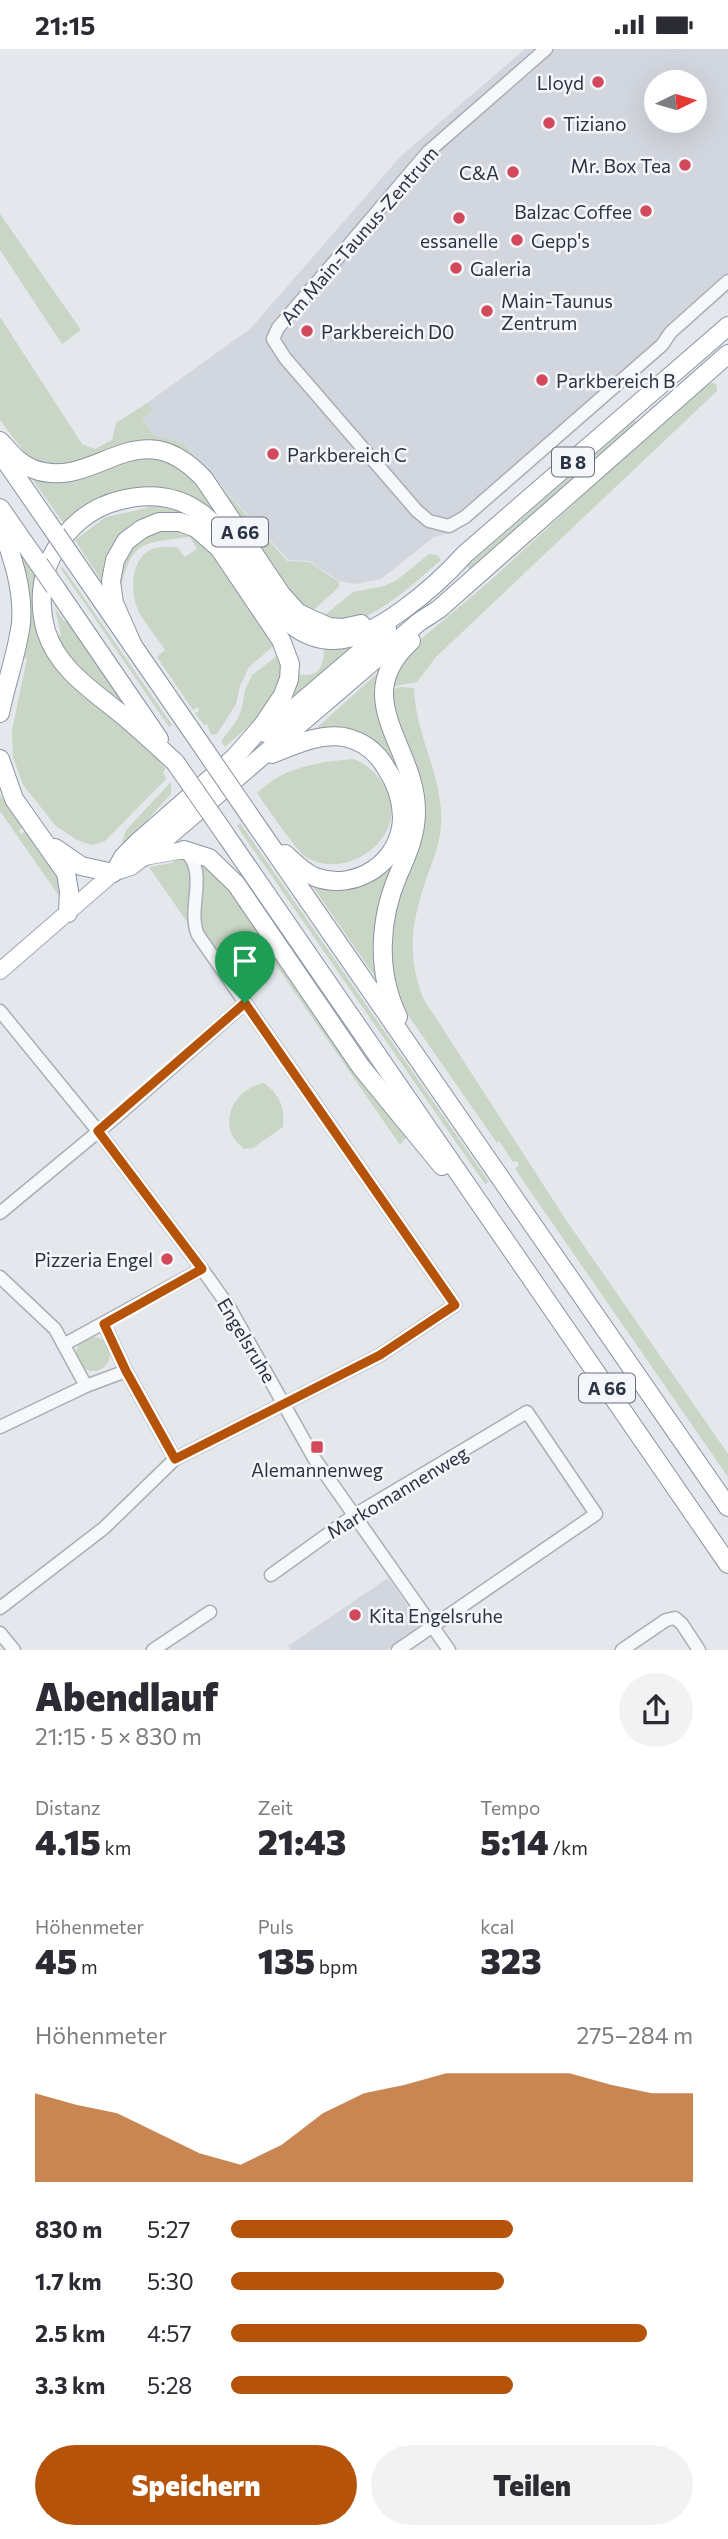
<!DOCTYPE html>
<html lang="de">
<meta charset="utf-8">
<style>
:root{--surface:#fff;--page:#f2f2f3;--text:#2b2b33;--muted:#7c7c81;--accent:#b45309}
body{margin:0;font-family:Commissioner,sans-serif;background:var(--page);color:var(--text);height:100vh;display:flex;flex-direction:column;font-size:26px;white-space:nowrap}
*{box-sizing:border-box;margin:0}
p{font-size:23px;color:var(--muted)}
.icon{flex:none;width:38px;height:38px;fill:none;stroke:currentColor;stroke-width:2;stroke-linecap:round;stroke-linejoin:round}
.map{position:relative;height:1601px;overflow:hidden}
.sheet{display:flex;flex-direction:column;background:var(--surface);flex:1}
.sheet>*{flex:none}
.needle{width:46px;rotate:85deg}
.tools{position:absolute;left:644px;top:21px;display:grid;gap:14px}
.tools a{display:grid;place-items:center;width:63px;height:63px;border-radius:50%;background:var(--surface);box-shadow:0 7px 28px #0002;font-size:35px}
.pin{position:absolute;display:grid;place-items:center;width:60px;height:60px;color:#fff;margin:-72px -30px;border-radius:50% 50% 50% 0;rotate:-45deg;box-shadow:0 0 7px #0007}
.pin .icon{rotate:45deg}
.round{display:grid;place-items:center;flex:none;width:74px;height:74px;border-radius:37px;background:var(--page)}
.overview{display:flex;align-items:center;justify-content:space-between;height:119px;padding:0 35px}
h1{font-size:38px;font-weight:800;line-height:52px}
.metrics{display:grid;grid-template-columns:repeat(3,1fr);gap:10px;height:119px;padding:7px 35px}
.metrics div{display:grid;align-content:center}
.metrics b{font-size:35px;font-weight:800}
.metrics small{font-size:19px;font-weight:400}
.metrics p{font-size:19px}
.chart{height:196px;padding:14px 35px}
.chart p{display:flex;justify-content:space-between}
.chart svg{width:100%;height:126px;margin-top:7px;fill:var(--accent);opacity:.7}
.action{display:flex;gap:14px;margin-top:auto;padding:14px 35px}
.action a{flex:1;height:80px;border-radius:42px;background:var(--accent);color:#fff;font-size:28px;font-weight:800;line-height:80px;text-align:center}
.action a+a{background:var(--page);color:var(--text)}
ul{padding:0 35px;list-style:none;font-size:23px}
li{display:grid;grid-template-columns:112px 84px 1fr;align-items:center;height:52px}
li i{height:18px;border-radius:9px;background:var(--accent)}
.status{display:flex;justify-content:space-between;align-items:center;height:49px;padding:0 35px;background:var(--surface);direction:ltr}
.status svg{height:19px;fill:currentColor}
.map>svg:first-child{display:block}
</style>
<div class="status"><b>21:15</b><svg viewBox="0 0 49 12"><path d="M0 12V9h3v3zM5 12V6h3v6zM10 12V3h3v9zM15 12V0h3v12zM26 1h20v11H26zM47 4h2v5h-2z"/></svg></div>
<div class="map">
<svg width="728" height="1601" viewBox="0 0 728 1601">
<rect width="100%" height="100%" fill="#e4e7ec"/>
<!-- built -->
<g fill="#d2d6de" fill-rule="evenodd">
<path d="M525,0H728V243L455,483L434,488L381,530L356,535L339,532L309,512L288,511L183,394L155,387L142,370L153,361L147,354L250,280L401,107ZM656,33H695V72H656Z"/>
<path d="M388,1529L422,1577L387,1601H291L288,1597Z"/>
</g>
<!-- green -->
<g fill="#c9d6c5">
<path d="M0,165L81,281L62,295L0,201Z"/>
<path d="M0,268L82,395L95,400L112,391L116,374L147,354L153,361L142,370L155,387L183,394L287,512L309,513L339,533V538L308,566L296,555L186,406L96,409L51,419L30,411L0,371Z"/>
<path d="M713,334L716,335L717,342L436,608L417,633L391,638L398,617L414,596L490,532L618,414L706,336Z"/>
<path d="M634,372H636L635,375L472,518L470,520L467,517Z"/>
<path d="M135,407L166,410L191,425L235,490L146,441L126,442L68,474L63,473L27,423Z"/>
<path d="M147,457C166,458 188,460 204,473C239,502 258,549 291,582L284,588C272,568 259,548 246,529C219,490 188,446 134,478C113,491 106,515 106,539L75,491L106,468L147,459Z"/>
<path d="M174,477L203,488L277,594L249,618L240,637L236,655L217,685L211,686L207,675L204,676L195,664L199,662L198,658L193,661L157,608L165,601C156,586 142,573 136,556C130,537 132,506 155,499C161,497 171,498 177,498L185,508L197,500L190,488C140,494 131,492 120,544V510L142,485Z"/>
<path d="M429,505L437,506L441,511C417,531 375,573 342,573C335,573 327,571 320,570L353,543L384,537L397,531Z"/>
<path d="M25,511L38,530V574L166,720L163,722L166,730L105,792L92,796L77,791L56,777L23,736L13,708L12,681L27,610L24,609L30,568L21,513Z"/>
<path d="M62,517L172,676L169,678L61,520Z"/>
<path d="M55,559L64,572L67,571L125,654L123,656L80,626L54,589L61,586Z"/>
<path d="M352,594L353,597L290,651L296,625C321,630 324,616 324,596Z"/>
<path d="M282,603L284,631L261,666L225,698L221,692L237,671L242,659L245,641L252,626Z"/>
<path d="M382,620C380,630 377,641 377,652C376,685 407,717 411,753C413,777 404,797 395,820C379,860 373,892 382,935H380L309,832C384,853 426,795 397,726C391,711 379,694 363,687C347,679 327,684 310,685Z"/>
<path d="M400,638L414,639C415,686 444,729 441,776C440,794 433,811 427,828C412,872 406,903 423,949L566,1171L728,1405V1428L515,1120L519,1116L517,1112L513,1113L499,1092L497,1094L401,956L392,928L390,876L424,763L419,724L392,661V641Z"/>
<path d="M353,710C365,714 375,723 382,733C417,782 349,835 306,808C296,801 266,757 257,744C284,718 317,713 353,710Z"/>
<path d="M171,733V745L119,802L126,781Z"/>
<path d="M0,746L23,778L19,782L22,785L26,782L55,813L63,841L59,847L0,762Z"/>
<path d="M240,774L489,1133L485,1135L237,777Z"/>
<path d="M181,806L192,819V880L149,818L172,814Z"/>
<path d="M197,809L227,831L407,1087L400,1096L267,903L248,915L236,896L219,907L199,876Z"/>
<path d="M264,1034C280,1046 285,1058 283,1078L253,1099L244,1100C240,1096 234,1091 232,1086C222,1062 241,1038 264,1034Z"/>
<circle cx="93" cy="1305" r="17"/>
</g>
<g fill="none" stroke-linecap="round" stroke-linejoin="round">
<!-- minor casing -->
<g stroke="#a9aeb7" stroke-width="15">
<g id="minor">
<path d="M546,0L428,103L278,279L273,290L285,309L417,462L429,472L449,477L465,468L662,296L671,283L728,232"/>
<path d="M0,962L98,1082L202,1220L229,1258L314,1409L449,1601"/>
<path d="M0,1164L117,1067L245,954"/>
<path d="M0,1228L55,1280L86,1337"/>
<path d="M104,1275L126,1322L175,1410"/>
<path d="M65,1295L202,1220"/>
<path d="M0,1378L86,1337L126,1322"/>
<path d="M271,1526L353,1467L527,1363L596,1465L398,1601"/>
<path d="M0,1559L104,1479L175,1410L380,1306L455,1256L198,886C186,859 210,823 184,801"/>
<path d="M0,1584L14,1601"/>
<path d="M153,1601L210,1563"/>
<path d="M622,1601L666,1571L675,1569L682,1575L699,1601"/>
</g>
</g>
<!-- major casing -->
<g stroke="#a3abb8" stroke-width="18">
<path id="major" d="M0,922L113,824L131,818L144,808L184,801"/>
</g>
<!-- highway casing -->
<g stroke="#8b94a3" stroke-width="20">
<g id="highway">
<path d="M0,392C10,403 19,415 33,420C96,444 137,357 204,430L281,545L298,564L329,578L343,579L361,575"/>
<path d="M0,404L56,485"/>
<path d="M0,459L39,515"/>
<path d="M0,473C11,505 24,539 21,574C17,605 6,634 0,664"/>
<path d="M69,504L200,694"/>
<path d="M55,538L159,690"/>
<path d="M265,684L387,580"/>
<path d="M272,705C294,696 320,684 344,688C363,692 377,703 386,719C396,734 402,751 402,769C401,813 356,843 315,828C303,823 294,813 285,805"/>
<path d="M0,710L14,750L66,824L69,842L68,864"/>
<path d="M175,713C159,699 144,684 127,670C97,644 59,623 46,582C39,557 40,528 53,505C67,478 91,458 121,451C245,420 243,586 330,591C373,594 437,536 465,505L728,277"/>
<path d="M250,767L728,1458"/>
<path d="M225,785L728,1515"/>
<path d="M55,799L81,817L113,824"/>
<path d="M184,801L209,809L236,835L361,1018L442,1117"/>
<path d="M144,808L419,573L439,560L728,305"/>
<path d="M116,821L123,808L138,793L235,708L263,676L283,646L289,630L290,615L281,591L219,499L196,479L180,473H159L142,480L126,492L115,511L111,532L114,554L133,597"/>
<path d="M398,968C376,922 379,870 399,824C408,804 416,785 416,763C417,698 347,650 411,592"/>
</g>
</g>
<!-- minor -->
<use href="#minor" stroke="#f7f8fa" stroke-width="12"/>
<!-- major -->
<use href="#major" stroke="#fff" stroke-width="16"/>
<!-- highway -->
<use href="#highway" stroke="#fff" stroke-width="18"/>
<!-- highway-bridge casing -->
<g stroke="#8b94a3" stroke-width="20" stroke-linecap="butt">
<g id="highway-bridge">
<path d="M56,485L69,504"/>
<path d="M39,515L55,538"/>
<path d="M200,694L250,767"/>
<path d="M175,713L225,785"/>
</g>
</g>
<!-- highway-bridge -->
<use href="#highway-bridge" stroke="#fff" stroke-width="18"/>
</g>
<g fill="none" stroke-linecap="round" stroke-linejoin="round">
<!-- route casing -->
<g stroke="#fff" stroke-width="14">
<path id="route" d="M245,954L455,1256L380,1306L175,1410L126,1322L104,1275L202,1220L98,1082Z"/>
</g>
<!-- route -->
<use href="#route" stroke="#b45309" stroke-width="9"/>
</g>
<!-- markers -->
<g fill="#d1495b" stroke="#f4f6f9" stroke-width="2.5">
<circle cx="598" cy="33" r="7"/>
<circle cx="549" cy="74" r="7"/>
<circle cx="685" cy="116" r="7"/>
<circle cx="513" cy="123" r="7"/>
<circle cx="646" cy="162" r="7"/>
<circle cx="459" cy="169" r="7"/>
<circle cx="517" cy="191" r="7"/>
<circle cx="456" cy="219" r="7"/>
<circle cx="487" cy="262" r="7"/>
<circle cx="307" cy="282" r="7"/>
<circle cx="542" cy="331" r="7"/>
<circle cx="273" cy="405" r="7"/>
<circle cx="167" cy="1210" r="7"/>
<rect x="310" y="1391" width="14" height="14" rx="3.5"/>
<circle cx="355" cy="1566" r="7"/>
</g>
<g text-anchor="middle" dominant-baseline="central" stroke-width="5" stroke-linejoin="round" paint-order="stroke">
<!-- shield labels -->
<g fill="#f4f6f9" stroke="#676e7b" stroke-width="2">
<rect x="552" y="398.5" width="42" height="29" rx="5"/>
<rect x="212" y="468.5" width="56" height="29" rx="5"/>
<rect x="579" y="1324.5" width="56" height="29" rx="5"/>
</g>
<g font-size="18" font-weight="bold" fill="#2b3445">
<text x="573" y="413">B 8</text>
<text x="240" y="483">A 66</text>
<text x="607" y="1339">A 66</text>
</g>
<!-- poi labels -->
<g font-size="19" fill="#2b3445" stroke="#f4f6f9" text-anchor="start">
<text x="584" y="33" text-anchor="end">Lloyd</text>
<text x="563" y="74">Tiziano</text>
<text x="671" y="116" text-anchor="end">Mr. Box Tea</text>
<text x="499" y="123" text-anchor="end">C&amp;A</text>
<text x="632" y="162" text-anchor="end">Balzac Coffee</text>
<text x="459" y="191" text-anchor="middle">essanelle</text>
<text x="531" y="191">Gepp's</text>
<text x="470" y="219">Galeria</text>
<text x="501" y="251">Main-Taunus<tspan x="501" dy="22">Zentrum</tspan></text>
<text x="321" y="282">Parkbereich D0</text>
<text x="556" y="331">Parkbereich B</text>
<text x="287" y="405">Parkbereich C</text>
<text x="153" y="1210" text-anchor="end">Pizzeria Engel</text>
<text x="317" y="1420" text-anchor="middle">Alemannenweg</text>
<text x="369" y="1566">Kita Engelsruhe</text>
</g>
<!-- street labels -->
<g font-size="19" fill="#2b3445" stroke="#f4f6f9">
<text transform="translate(359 186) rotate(-49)">Am Main-Taunus-Zentrum</text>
<text transform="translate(247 1291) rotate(59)">Engelsruhe</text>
<text transform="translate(397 1443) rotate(-31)">Markomannenweg</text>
</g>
</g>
</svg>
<div class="tools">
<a><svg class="needle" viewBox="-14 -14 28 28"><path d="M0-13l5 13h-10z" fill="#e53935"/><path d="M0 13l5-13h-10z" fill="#7c7c81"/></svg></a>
</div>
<div class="pin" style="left:245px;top:954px;background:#1e9e55"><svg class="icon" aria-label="arrive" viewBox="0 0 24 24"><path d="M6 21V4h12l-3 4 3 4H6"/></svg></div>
</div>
<section class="sheet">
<div class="overview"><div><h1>Abendlauf</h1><p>21:15 · 5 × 830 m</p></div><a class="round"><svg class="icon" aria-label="share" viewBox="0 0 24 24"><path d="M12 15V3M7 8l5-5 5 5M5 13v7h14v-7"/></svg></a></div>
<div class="metrics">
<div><p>Distanz</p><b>4.15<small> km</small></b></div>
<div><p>Zeit</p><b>21:43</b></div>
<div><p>Tempo</p><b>5:14<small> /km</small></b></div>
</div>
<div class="metrics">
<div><p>Höhenmeter</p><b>45<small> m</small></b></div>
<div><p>Puls</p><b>135<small> bpm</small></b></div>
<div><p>kcal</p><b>323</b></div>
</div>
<div class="chart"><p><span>Höhenmeter</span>275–284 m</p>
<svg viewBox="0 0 160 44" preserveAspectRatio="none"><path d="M0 44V13L10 17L20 20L30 27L40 34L50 38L60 31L70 20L80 13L90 10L100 6L110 6L120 6L130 6L140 10L150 13L160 13V44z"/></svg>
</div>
<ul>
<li><b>830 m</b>5:27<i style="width:61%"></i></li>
<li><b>1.7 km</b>5:30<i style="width:59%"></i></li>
<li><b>2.5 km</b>4:57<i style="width:90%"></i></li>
<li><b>3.3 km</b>5:28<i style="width:61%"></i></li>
</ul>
<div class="action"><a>Speichern</a><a>Teilen</a></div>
</section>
